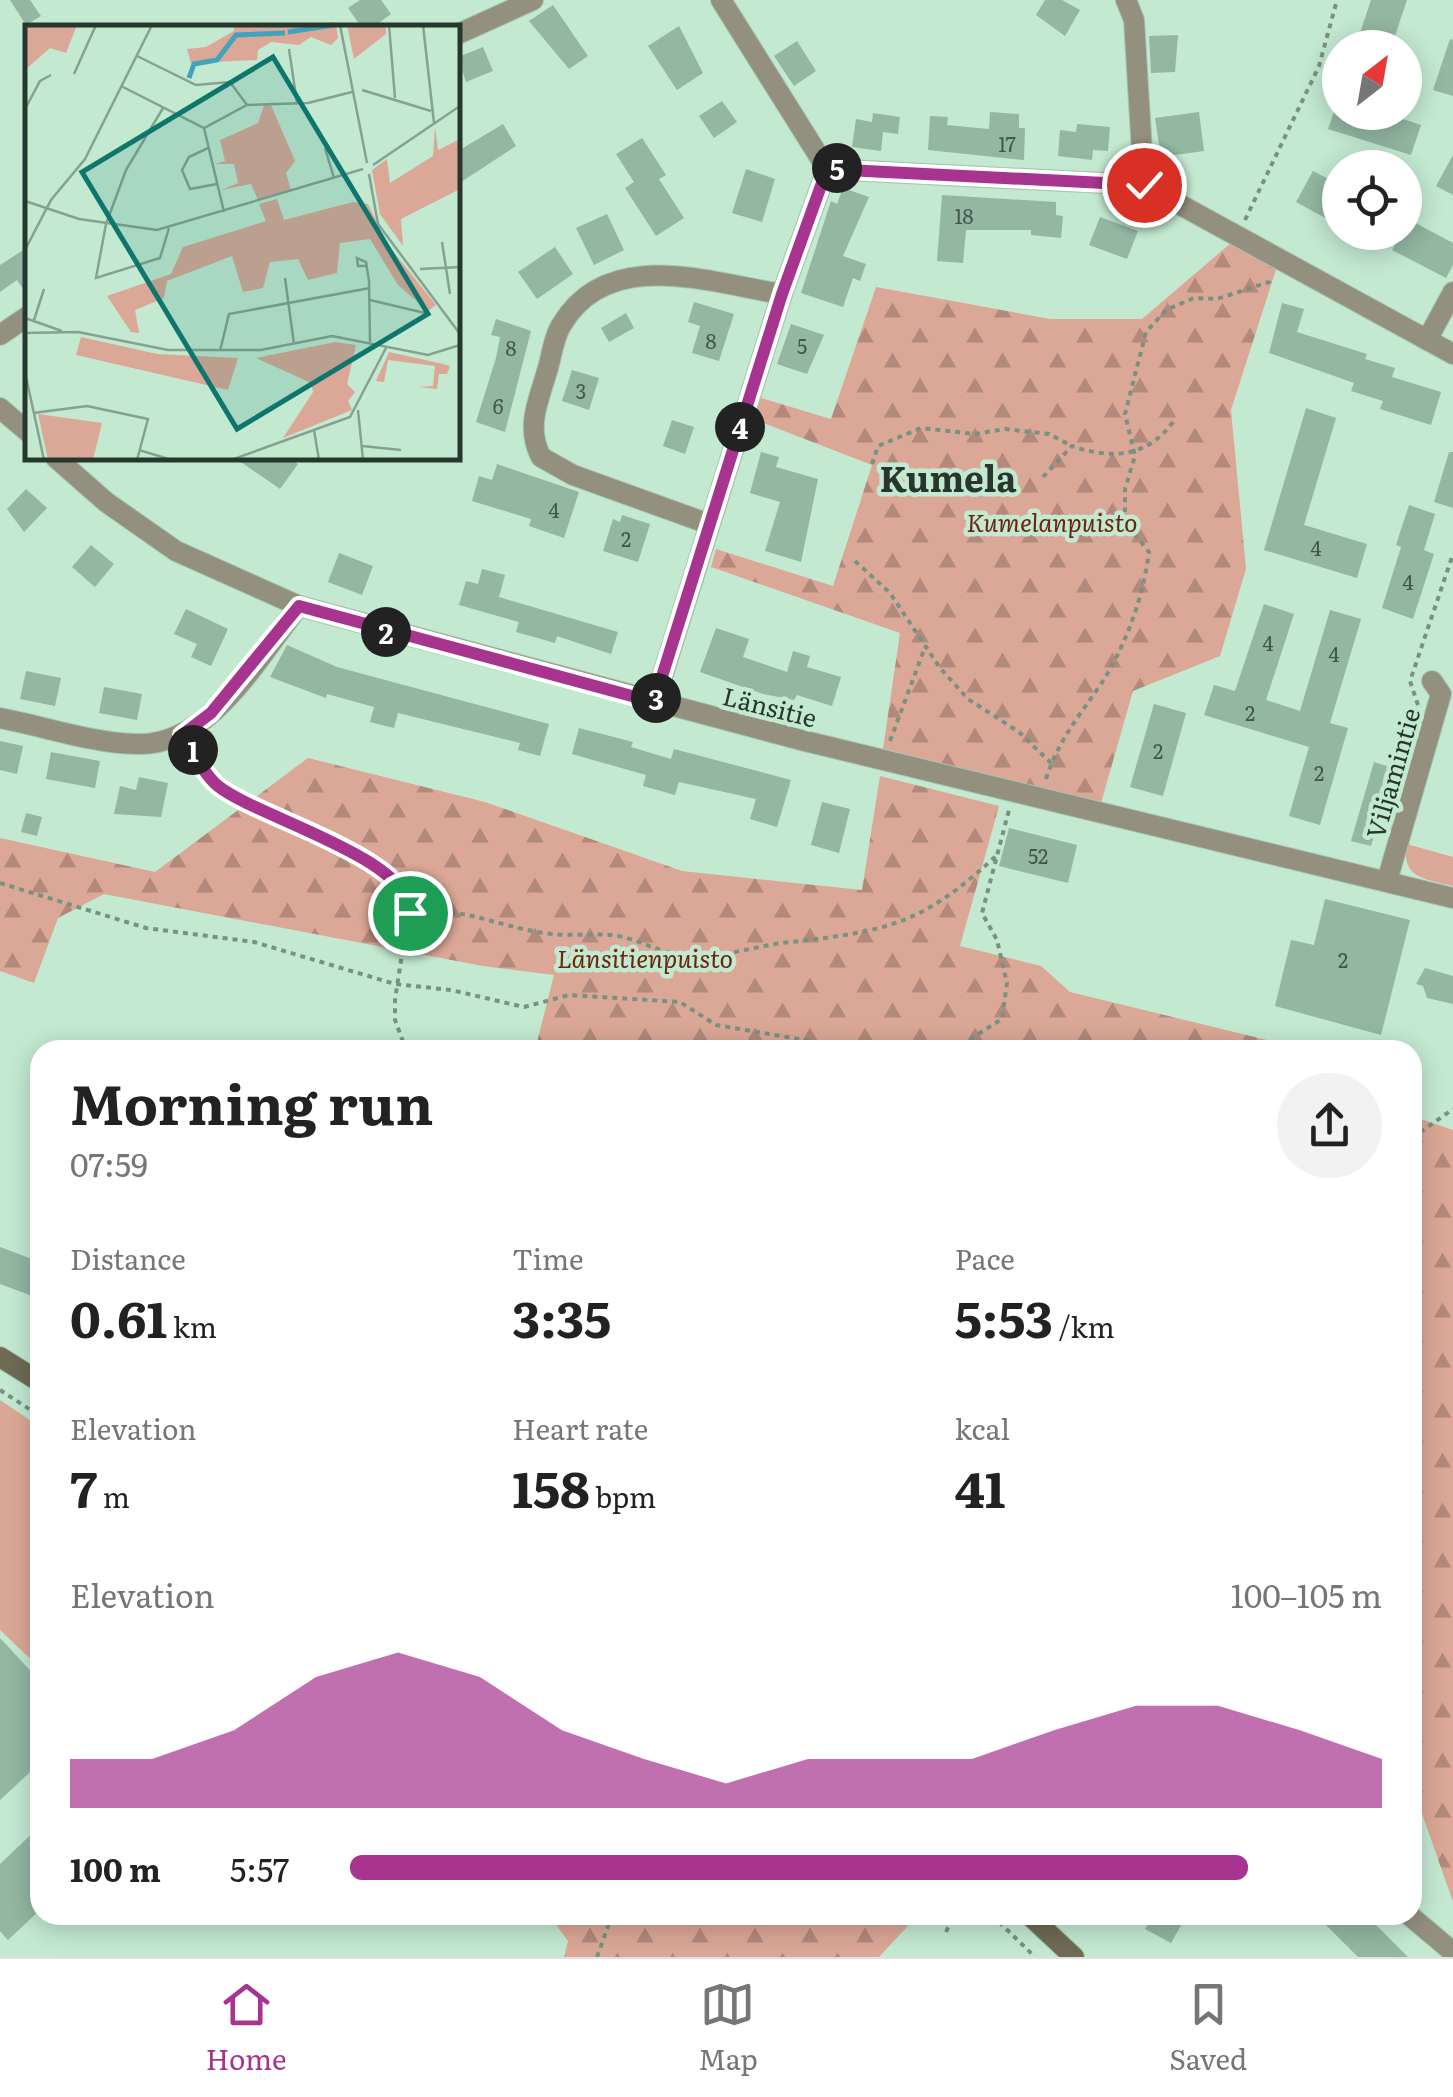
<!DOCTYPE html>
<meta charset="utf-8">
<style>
:root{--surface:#fff;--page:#f2f2f2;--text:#222;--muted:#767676;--line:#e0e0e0;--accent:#a7348e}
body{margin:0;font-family:Literata,serif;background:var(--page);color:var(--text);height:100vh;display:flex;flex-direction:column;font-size:38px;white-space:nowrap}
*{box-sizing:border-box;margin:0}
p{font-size:32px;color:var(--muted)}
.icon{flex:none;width:55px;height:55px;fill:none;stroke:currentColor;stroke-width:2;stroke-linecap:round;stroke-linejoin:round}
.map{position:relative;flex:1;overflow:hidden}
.details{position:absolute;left:30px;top:1040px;width:1392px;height:885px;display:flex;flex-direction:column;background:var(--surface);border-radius:30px;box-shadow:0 5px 25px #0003}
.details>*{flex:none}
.needle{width:65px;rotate:31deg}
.fabs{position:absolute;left:1322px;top:30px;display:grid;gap:20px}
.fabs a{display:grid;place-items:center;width:100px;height:100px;border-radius:50%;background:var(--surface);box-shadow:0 5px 25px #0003;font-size:50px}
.pin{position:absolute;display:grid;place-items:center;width:85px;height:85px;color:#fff;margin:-42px;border:5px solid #fff;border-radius:50%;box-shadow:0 2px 10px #0007}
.km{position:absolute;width:50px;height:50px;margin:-25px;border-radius:50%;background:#222;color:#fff;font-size:28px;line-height:50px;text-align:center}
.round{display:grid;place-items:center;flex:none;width:105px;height:105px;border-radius:52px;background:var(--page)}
.summary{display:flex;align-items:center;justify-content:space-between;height:170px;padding:0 40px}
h1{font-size:55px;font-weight:700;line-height:75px}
.figures{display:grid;grid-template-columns:repeat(3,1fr);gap:15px;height:170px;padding:10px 40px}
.figures div{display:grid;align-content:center}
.figures b{font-size:50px;font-weight:700}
.figures small{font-size:28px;font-weight:400}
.figures p{font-size:28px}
.chart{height:280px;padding:20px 40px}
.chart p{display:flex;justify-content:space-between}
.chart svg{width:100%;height:180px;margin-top:10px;fill:var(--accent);opacity:.7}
ul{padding:0 40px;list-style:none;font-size:32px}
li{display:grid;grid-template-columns:160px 120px 1fr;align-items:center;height:75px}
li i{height:25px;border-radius:12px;background:var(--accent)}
.tabs{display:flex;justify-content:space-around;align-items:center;height:140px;border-top:2px solid var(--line);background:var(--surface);font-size:28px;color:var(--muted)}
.tabs a{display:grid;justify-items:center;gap:5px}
.tabs .active{color:var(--accent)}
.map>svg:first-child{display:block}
</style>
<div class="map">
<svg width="1453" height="1957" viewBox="0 0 1453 1957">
<defs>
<pattern id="forest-firs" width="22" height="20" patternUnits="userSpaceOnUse" patternTransform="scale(2.5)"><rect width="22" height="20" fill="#dba796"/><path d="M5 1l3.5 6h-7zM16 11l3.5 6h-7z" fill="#b2897b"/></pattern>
</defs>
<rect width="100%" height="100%" fill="#c3e9d1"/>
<!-- green -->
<g fill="#dba796">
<path d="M1408,837L1410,845L1453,857V886C1420,878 1399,877 1408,837Z"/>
<path d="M0,1400L40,1427V1668L0,1630Z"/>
</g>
<!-- forest -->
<g fill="url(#forest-firs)">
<path d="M1238,237L1279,260L1231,410L1246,569L1220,656L1133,691L1101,803L883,749L900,633L711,567L716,549L833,586L872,465L753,419L761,398L831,419L876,287L1050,319H1142Z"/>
<path d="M308,758L485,802L682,871L862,890L880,776L999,806L960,946L1041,966L1070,992L1308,1050H535L554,975L483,966L104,894L58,918L34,983L0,971V838L155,872Z"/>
<path d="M1412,1099L1415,1117L1453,1130V1902L1412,1785Z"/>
<path d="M549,1915H918L879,1957H564L568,1941Z"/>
</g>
<!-- building -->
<g fill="#93b7a1">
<path d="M10,0H30L41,16L26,25Z"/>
<path d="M360,0H381L391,14L372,28H362L348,8Z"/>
<path d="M1045,0H1062L1080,10L1065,36L1036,15Z"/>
<path d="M1371,0H1407L1391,48H1355Z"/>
<path d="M553,5L588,56L569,69L529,21Z"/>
<path d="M679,26L703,73L677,90L648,46Z"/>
<path d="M1178,35L1175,72L1151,73L1149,36Z"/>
<path d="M1450,39L1453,40V96L1433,90Z"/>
<path d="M797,41L816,71L794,86L774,56Z"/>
<path d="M483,47L493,71L466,82L458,57Z"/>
<path d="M722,101L737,122L714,138L699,116Z"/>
<path d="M990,112L1019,114V128H1025L1024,160L928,150L930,116L948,117L947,125L989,129Z"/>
<path d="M1199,112L1204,151L1161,157L1155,118Z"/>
<path d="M1334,112H1382L1421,125L1411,155L1328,129Z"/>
<path d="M873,113L900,117L898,134L883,132L881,151L852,147L856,119L872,122Z"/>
<path d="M503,124L516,146L458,184V151Z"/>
<path d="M1077,124L1110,127L1108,151L1093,150L1092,160L1058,156L1060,130L1076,132Z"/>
<path d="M642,138L666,175L659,179L684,218L656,236L625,188L634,182L616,154Z"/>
<path d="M1453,155V195L1436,186Z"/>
<path d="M746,169L775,179L762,222L732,213Z"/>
<path d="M1313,171L1340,185V226L1296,202Z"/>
<path d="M843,188L869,197L843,256L866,264L860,281L853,278L843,307L801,293L831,201L837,204Z"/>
<path d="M942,195L1056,202V215L1063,216L1061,238L1031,235V230H966L963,263L937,261Z"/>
<path d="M607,214L624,250L594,265L576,228Z"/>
<path d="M1100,217L1138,231L1127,259L1089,245Z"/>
<path d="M1408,219L1453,243V265L1446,278L1392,250Z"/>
<path d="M28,247V296L17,280L0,292V265Z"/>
<path d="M555,247L573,274L537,299L518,272Z"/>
<path d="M694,302L734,314L719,361L692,353L700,326L688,322Z"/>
<path d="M1282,303L1304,309L1297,332L1367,354L1365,359L1395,368L1392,377L1441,392L1431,425L1380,409L1383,401L1351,391L1354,383L1269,353Z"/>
<path d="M626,313L634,328L609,342L601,328Z"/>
<path d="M496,319L531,331L505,432L476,422L496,358L500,337L491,335Z"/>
<path d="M791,324L824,335L807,374L777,364Z"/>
<path d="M572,370L599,378L589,410L562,401Z"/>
<path d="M1306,408L1336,418L1304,525L1367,544L1357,578L1264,550Z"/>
<path d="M672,420L694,427L685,454L663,446Z"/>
<path d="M761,452L779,457L776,467L818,479L801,562L765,551L780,502L750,493Z"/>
<path d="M1449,452H1453V508L1434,502Z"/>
<path d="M235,458H289L298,464L280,489Z"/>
<path d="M497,464L579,492L564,538L529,526L531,519L472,501L479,476L492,480Z"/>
<path d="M26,489L47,508L24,532L7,509Z"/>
<path d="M1409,505L1435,514L1424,550L1434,554L1413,619L1382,608L1401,547L1396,545Z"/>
<path d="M622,515L650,524L638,562L603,551L613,519L620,522Z"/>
<path d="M91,545L114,564L95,587L72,567Z"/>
<path d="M339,553L373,566L362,595L328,582Z"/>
<path d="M482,569L505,575L499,597L618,632L611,654L557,636L555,643L516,632L519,622L459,605L466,581L478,584Z"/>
<path d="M1264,604L1294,614L1266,700L1300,711L1330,610L1361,619L1330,723L1348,728L1320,825L1289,816L1309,747L1204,715L1214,685L1235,691Z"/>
<path d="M186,609L228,629L211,666L191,657L197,644L174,634Z"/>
<path d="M716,628L749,639L743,657L787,672L793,651L810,656L807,667L841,677L832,706L797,695L794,700L763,694L700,672Z"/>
<path d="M287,645L337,667L549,724L540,756L518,750L520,743L398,713L394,728L370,722L374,707L327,694L326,698L270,677Z"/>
<path d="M26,671L61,678L55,706L20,699Z"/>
<path d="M104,687L142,694L137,720L99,713Z"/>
<path d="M1154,704L1186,713L1163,796L1130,787Z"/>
<path d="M579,728L633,742L631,747L671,759L674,749L791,780L777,827L750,819L756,799L679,782L675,795L643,786L646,775L572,754Z"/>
<path d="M0,741L23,746L17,774L0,770Z"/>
<path d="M51,752L100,761L95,788L46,779Z"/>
<path d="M1374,762L1393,768L1371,846L1351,841Z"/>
<path d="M139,777L168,783L161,817L114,814L120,786L136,790Z"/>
<path d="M822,802L850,809L839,853L811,845Z"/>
<path d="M26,813L42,817L37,836L21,832Z"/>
<path d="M1009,828L1077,845L1068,883L999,866Z"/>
<path d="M1325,899L1410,920L1381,1035L1275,1006L1291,940L1314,945Z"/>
<path d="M1425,968L1453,976V1004L1427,998L1423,986L1416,984Z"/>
<path d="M0,1247L40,1262V1299L0,1284Z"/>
<path d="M0,1638L40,1681V1763L0,1800Z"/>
<path d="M40,1826V1910L8,1940L0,1931V1864Z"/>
<path d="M1153,1915H1187L1171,1943L1145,1929Z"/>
<path d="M1330,1915H1366L1408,1957H1358L1323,1922Z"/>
</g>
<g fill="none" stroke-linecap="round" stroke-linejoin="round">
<!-- street casing -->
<g stroke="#a4c5b0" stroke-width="22">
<g id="street">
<path d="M721,0L827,169L1144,185L1453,354"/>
<path d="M1126,0L1134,20L1144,185"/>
<path d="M458,34L533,0"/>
<path d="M0,335L28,316"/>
<path d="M1427,340L1453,292"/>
<path d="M0,408L28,432"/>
<path d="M56,458L106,502L176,551L299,606L805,741L1453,898"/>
<path d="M709,524L573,475L541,457C525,426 539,400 548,368C552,354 554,336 562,324C609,246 710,283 782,294"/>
<path d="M654,703L782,294L827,169"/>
<path d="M0,718C43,726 91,743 136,744C210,747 258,657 299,606"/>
<path d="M1387,881L1441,694L1432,681"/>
<path d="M1409,1915L1453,1952"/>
</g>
</g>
<!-- secondary casing -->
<g stroke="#a4c5b0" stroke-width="22">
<g id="secondary">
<path d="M0,1357L40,1382"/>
<path d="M1029,1915L1074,1957"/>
</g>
</g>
<!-- path -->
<g stroke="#789282" stroke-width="4" stroke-dasharray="5 5" stroke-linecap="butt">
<path d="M1245,220L1319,66L1337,0"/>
<path d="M872,464L878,446L921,428L975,434L1005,429L1049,434L1072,446"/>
<path d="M1043,477L1072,446C1113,460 1147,457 1173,422"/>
<path d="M855,561L890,593L940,668L968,699L1019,732L1051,763"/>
<path d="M1418,705L1410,681L1453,554"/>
<path d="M890,741L925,647"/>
<path d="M192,749C200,761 208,778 219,787C274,826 375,845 410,901L395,1000V1020L406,1050"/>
<path d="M1046,779C1058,741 1079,716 1101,684C1126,645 1143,598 1149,552L1125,522V489L1135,456L1125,414L1146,332L1166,310L1194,298L1217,299L1269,282L1272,277"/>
<path d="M0,883L146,928L254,942L395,984L451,990L524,1007L569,995L680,1002L716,1025L863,1050"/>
<path d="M410,913C466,906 491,925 544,933C567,937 590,933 612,935C639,938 662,956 693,956C727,957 758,945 791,942C888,931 923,924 996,856"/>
<path d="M953,1050L1002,1019L1007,983L997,940L982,913L1009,810"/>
<path d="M1412,1138L1453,1109"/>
<path d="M0,1390L40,1416"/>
<path d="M992,1915L1035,1957"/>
<path d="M946,1932L954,1915"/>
<path d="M597,1957L612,1915"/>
</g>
<!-- street -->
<use href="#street" stroke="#939080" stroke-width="20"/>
<!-- secondary -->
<use href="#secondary" stroke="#6f6a54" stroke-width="20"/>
</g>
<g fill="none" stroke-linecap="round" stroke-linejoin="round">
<!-- route casing -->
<g stroke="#fff" stroke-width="20">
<path id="route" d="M410,913C412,858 258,818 218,786C203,774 193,750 182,735L211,713L299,606L654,702L782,294L827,169L1144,185"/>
</g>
<!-- route -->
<use href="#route" stroke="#a7348e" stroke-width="12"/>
</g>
<g text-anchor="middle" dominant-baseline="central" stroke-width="9" stroke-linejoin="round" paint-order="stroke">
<!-- number labels -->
<g font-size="20" fill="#43574b">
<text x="1007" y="143">17</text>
<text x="964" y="215">18</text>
<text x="711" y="340">8</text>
<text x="802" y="345">5</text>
<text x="511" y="347">8</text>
<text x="581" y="390">3</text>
<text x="498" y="405">6</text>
<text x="554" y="509">4</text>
<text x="626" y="538">2</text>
<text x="1316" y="547">4</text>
<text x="1408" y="581">4</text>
<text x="1268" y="642">4</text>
<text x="1334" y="653">4</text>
<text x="1250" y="712">2</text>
<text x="1158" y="750">2</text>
<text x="1319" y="772">2</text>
<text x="1038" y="855">52</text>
<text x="1343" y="959">2</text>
</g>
<!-- park labels -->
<g font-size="25" font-style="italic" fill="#6a2610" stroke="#c3e9d1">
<text x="1052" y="521">Kumelanpuisto</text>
<text x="645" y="957">Länsitienpuisto</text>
</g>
<!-- street labels -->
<g font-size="25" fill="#28372e" stroke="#c3e9d1">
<text transform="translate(770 706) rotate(14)">Länsitie</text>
<text transform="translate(1392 773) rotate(-74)">Viljamintie</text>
</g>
<!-- district labels -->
<g font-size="35" font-weight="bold" fill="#28372e" stroke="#c3e9d1">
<text x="948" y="477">Kumela</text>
</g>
</g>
<!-- overview -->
<g transform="translate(25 25)">
<rect width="435" height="435" fill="#c3e9d1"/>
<path d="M208,0H311L313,13L306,20L286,12L274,20L246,17L233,25L232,35L166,38L162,24L181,22L209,6ZM322,0H361V9L329,34ZM410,102L413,125L435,114V164L376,194L378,221L355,189L347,145L362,134L365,158L408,131ZM56,312L132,329L213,333L203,365L51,330ZM364,327L414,338L425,341L422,349H414L412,364L394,362L408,361L410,341L363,335L359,357L351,356ZM13,389L77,398L68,435H23Z" fill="#dba796"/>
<path d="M0,0H52L41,28L25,23L0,45ZM239,80H246L270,136L261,148L266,165L233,175L226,159L196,165L213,158L209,139H189L200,136L195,115L233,98ZM252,174L259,195L328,177L343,179L363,220L411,280L403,286L373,260L345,214L315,218L312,248L283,255L273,234L245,237L238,263L218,267L207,231L142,256L139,273L110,285L114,308L106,307L82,271L146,249L158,222L241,196L234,179ZM310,317L331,320L322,359L330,367L323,376L327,385L258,413L288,367L286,358L231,333Z" fill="#dba796"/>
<path fill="none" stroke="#40a4be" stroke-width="5" d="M263,7L309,0M164,53L169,39L192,35L211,10L260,8"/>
<path fill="none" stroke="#85a290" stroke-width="2.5" d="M315,0L342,138M364,0L370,73M398,0L409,98M264,24L272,78M112,31L171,60L205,57L222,80M49,49L71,0M96,61L179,103L222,80L283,78L327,67M337,65L406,86M138,83L101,145L81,199L71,253L135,233L144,203M0,84L15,56L26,50M179,103L199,187M183,123L164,132L157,145L165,164L192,159M300,123L309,153M348,140L435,81M344,149L353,199L435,309M0,176L54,194L132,205L338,144M417,217L425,269M0,225L26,175L60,134L127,0M342,241H333L332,233L341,237L344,256L345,317M395,244L435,242M260,253L269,319M345,275L404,289M0,293L37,306M9,295L19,264M0,308L53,307L143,325H236L307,311L403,330L435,320M195,326L204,289L345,263M0,347L19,435M333,385L338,435M8,388L62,381L123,394L112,435M289,405L294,435M337,421L376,425M114,425L147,435M206,435L325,392L362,321"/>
<path fill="#0f766e" fill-opacity="0.15" stroke="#0f766e" stroke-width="5" d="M248,32L403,289L212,404L57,147Z"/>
<rect width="435" height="435" fill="none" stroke="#28372e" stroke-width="5"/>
</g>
</svg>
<div class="fabs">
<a><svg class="needle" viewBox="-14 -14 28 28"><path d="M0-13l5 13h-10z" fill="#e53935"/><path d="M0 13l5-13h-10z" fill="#767676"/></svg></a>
<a><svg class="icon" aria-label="locate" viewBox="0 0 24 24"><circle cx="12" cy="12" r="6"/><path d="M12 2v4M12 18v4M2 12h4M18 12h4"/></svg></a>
</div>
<div class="pin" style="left:410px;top:913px;background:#1e9e55"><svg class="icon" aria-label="arrive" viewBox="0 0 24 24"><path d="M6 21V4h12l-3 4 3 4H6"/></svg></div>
<div class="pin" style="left:1144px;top:185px;background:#d93025"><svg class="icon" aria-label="check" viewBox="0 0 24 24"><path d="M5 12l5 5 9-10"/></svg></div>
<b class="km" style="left:193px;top:750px">1</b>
<b class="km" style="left:386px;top:632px">2</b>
<b class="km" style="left:656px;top:698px">3</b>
<b class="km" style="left:740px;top:427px">4</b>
<b class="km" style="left:837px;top:168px">5</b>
<section class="details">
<div class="summary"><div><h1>Morning run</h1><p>07:59</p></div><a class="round"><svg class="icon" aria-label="share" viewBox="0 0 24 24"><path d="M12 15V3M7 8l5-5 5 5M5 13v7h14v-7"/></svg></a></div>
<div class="figures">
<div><p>Distance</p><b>0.61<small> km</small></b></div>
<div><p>Time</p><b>3:35</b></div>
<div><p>Pace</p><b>5:53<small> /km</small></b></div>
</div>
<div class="figures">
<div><p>Elevation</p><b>7<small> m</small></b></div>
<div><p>Heart rate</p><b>158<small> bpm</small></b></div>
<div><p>kcal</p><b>41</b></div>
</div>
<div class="chart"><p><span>Elevation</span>100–105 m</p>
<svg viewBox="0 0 160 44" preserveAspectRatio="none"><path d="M0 44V32L10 32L20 25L30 12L40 6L50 12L60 25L70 32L80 38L90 32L100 32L110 32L120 25L130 19L140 19L150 25L160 32V44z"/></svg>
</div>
<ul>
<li><b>100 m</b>5:57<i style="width:87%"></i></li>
</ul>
</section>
</div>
<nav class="tabs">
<a class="active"><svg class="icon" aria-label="home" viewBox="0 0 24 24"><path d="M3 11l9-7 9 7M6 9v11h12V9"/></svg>Home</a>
<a><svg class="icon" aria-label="map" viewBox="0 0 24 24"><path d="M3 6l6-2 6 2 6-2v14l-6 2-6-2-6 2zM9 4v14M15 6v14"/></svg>Map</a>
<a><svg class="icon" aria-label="saved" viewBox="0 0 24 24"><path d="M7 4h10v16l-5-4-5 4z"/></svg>Saved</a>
</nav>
